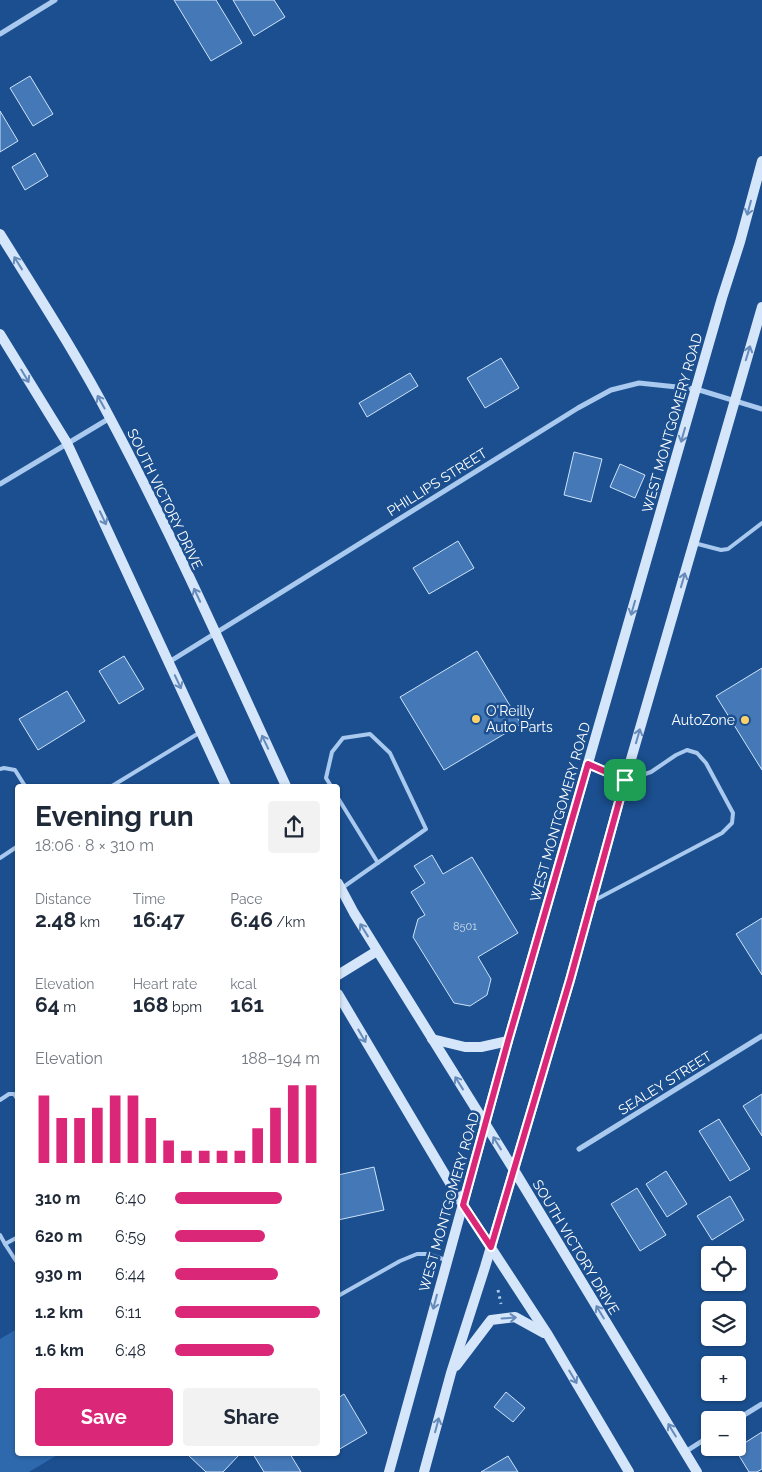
<!DOCTYPE html>
<meta charset="utf-8">
<style>
:root{--surface:#fff;--page:#f2f2f3;--text:#1f2937;--muted:#747a83;--accent:#db2777}
body{margin:0;font-family:Raleway,sans-serif;background:var(--page);color:var(--text);height:100vh;display:flex;flex-direction:column;font-size:19px;white-space:nowrap}
*{box-sizing:border-box;margin:0}
p{font-size:16px;color:var(--muted)}
.icon{flex:none;width:28px;height:28px;fill:none;stroke:currentColor;stroke-width:2;stroke-linecap:round;stroke-linejoin:round}
.map{position:relative;flex:1;overflow:hidden}
.drawer{position:absolute;left:15px;top:784px;width:325px;height:672px;display:flex;flex-direction:column;background:var(--surface);border-radius:5px;box-shadow:0 1px 4px #0004}
.drawer>*{flex:none}
.tools{position:absolute;left:701px;top:1246px;display:grid;gap:10px}
.tools a{display:grid;place-items:center;width:45px;height:45px;border-radius:5px;background:var(--surface);box-shadow:0 1px 4px #0004;font-size:25px}
.pin{position:absolute;display:grid;place-items:center;width:42px;height:42px;color:#fff;margin:-21px;border-radius:10px;box-shadow:0 2px 8px #0006}
.round{display:grid;place-items:center;flex:none;width:52px;height:52px;border-radius:5px;background:var(--page)}
.overview{display:flex;align-items:center;justify-content:space-between;height:85px;padding:0 20px}
h1{font-size:28px;font-weight:700;line-height:38px}
.metrics{display:grid;grid-template-columns:repeat(3,1fr);gap:8px;height:85px;padding:5px 20px}
.metrics div{display:grid;align-content:center}
.metrics b{font-size:21px;font-weight:700}
.metrics small{font-size:14px;font-weight:400}
.metrics p{font-size:14px}
.chart{height:140px;padding:10px 20px}
.chart p{display:flex;justify-content:space-between}
.chart svg{width:100%;height:90px;margin-top:5px;stroke:var(--accent);stroke-width:6}
.action{display:flex;gap:10px;margin-top:auto;padding:10px 20px}
.action a{flex:1;height:58px;border-radius:5px;background:var(--accent);color:#fff;font-size:20px;font-weight:700;line-height:58px;text-align:center}
.action a+a{background:var(--page);color:var(--text)}
ul{padding:0 20px;list-style:none;font-size:16px}
li{display:grid;grid-template-columns:80px 60px 1fr;align-items:center;height:38px}
li i{height:12px;border-radius:6px;background:var(--accent)}
.map>svg:first-child{display:block}
</style>
<div class="map">
<svg width="762" height="1472" viewBox="0 0 762 1472">
<rect width="100%" height="100%" fill="#1b4f8f"/>
<!-- grass -->
<path fill="#2e69ad" d="M17,1329L18,1454H59L29,1472H0V1339Z"/>
<!-- building -->
<g fill="#4478b7" stroke="#cfe3fa">
<path d="M174,0H216L242,43L211,61Z"/>
<path d="M233,0H274L285,17L254,36Z"/>
<path d="M30,76L53,114L33,126L10,88Z"/>
<path d="M0,111L18,141L0,152Z"/>
<path d="M35,153L48,176L25,190L12,167Z"/>
<path d="M501,358L519,388L485,408L467,378Z"/>
<path d="M410,373L418,386L367,417L359,403Z"/>
<path d="M574,452L602,459L591,502L564,495Z"/>
<path d="M620,464L645,475L635,498L610,487Z"/>
<path d="M458,541L474,568L429,594L413,568Z"/>
<path d="M477,651L521,724L444,770L400,697Z"/>
<path d="M124,656L144,689L119,704L99,671Z"/>
<path d="M762,668V770L716,696Z"/>
<path d="M67,691L85,721L38,750L19,719Z"/>
<path d="M432,855L443,874L472,857L518,933L478,957L491,979L487,995L470,1006L454,1003L413,937L418,919L425,915L411,892L425,883L414,866Z"/>
<path d="M762,918V975L736,934Z"/>
<path d="M762,1094V1136L743,1106Z"/>
<path d="M719,1119L750,1169L730,1181L699,1131Z"/>
<path d="M374,1167L384,1210L338,1220V1175Z"/>
<path d="M666,1171L687,1204L667,1217L646,1184Z"/>
<path d="M637,1188L666,1235L640,1251L611,1204Z"/>
<path d="M730,1196L744,1220L712,1240L697,1216Z"/>
<path d="M506,1392L525,1408L513,1422L494,1407Z"/>
<path d="M344,1394L367,1433L338,1450V1398Z"/>
<path d="M762,1432V1469L757,1472H749L735,1449Z"/>
<path d="M187,1454H238L239,1455L223,1472H206Z"/>
<path d="M253,1454H290L301,1472H264Z"/>
<path d="M508,1456L518,1472H481Z"/>
</g>
<g fill="none" stroke-linecap="round" stroke-linejoin="round">
<!-- path -->
<path stroke="#a9c9ee" stroke-width="3" stroke-dasharray="2.5 4" stroke-linecap="butt" d="M498,1290L501,1304"/>
<!-- service -->
<g stroke="#a9c9ee" stroke-width="4">
<path d="M694,543L721,550L728,549L762,523"/>
<path d="M0,769L4,768L15,770L25,786"/>
<path d="M112,786L199,733"/>
<path d="M331,786L326,778L332,752L343,738L370,734L390,753L426,829L342,888"/>
<path d="M338,798L378,863"/>
<path d="M0,858L18,846"/>
<path d="M595,900L722,833L732,823L733,813L706,763L697,753L687,750L676,755L651,772L627,780"/>
<path d="M0,1100L9,1094H14L18,1100"/>
<path d="M0,1235L5,1244L18,1237"/>
<path d="M5,1244L18,1264"/>
<path d="M338,1296L400,1261L417,1254H427L446,1260"/>
</g>
<!-- minor -->
<g stroke="#a9c9ee" stroke-width="5">
<path d="M0,34L55,0"/>
<path d="M0,484L110,418"/>
<path d="M169,662L578,408L611,390L639,383L696,389L762,409"/>
<path d="M579,1149L762,1036"/>
<path d="M736,1420L762,1404"/>
<path d="M685,1452L710,1436"/>
</g>
<!-- secondary -->
<g stroke="#d6e6fa" stroke-width="10">
<path d="M0,234C38,295 77,355 110,418C174,538 229,663 286,786"/>
<path d="M0,334L67,443L226,786"/>
<path d="M588,764L625,780"/>
<path d="M338,883L354,913L514,1170L697,1472"/>
<path d="M338,975L377,951"/>
<path d="M338,994L463,1205L548,1335L629,1472"/>
<path d="M432,1039L465,1047H481L508,1041"/>
<path d="M456,1366L491,1320L515,1317L544,1333"/>
<path d="M389,1472L508,1041L722,298L740,242L762,161"/>
<path d="M424,1472L451,1373L485,1267L570,980L625,780L762,307"/>
</g>
</g>
<!-- one-way arrows -->
<defs><path id="oneway-shaft" d="M-6 0H5M1.5-3L5.5 0L1.5 3" fill="none" stroke-width="1.6" stroke-linecap="round" stroke-linejoin="round" transform="scale(1.25)"/></defs>
<g stroke="#668bba">
<use href="#oneway-shaft" transform="translate(749 208) rotate(105)"/>
<use href="#oneway-shaft" transform="translate(18 263) rotate(-122)"/>
<use href="#oneway-shaft" transform="translate(748 353) rotate(-73)"/>
<use href="#oneway-shaft" transform="translate(25 376) rotate(59)"/>
<use href="#oneway-shaft" transform="translate(101 402) rotate(-119)"/>
<use href="#oneway-shaft" transform="translate(683 435) rotate(106)"/>
<use href="#oneway-shaft" transform="translate(103 518) rotate(65)"/>
<use href="#oneway-shaft" transform="translate(683 580) rotate(-74)"/>
<use href="#oneway-shaft" transform="translate(197 595) rotate(-115)"/>
<use href="#oneway-shaft" transform="translate(633 608) rotate(106)"/>
<use href="#oneway-shaft" transform="translate(178 682) rotate(65)"/>
<use href="#oneway-shaft" transform="translate(638 736) rotate(-74)"/>
<use href="#oneway-shaft" transform="translate(265 742) rotate(-115)"/>
<use href="#oneway-shaft" transform="translate(364 930) rotate(-122)"/>
<use href="#oneway-shaft" transform="translate(362 1036) rotate(60)"/>
<use href="#oneway-shaft" transform="translate(459 1083) rotate(-122)"/>
<use href="#oneway-shaft" transform="translate(497 1143) rotate(-122)"/>
<use href="#oneway-shaft" transform="translate(435 1302) rotate(105)"/>
<use href="#oneway-shaft" transform="translate(600 1312) rotate(-121)"/>
<use href="#oneway-shaft" transform="translate(509 1318) rotate(-4)"/>
<use href="#oneway-shaft" transform="translate(573 1377) rotate(59)"/>
<use href="#oneway-shaft" transform="translate(437 1425) rotate(-75)"/>
<use href="#oneway-shaft" transform="translate(672 1430) rotate(-121)"/>
</g>
<g fill="none" stroke-linecap="round" stroke-linejoin="round">
<!-- route casing -->
<g stroke="#fff" stroke-width="10">
<path id="route" d="M588,764L625,780L570,980L491,1247L463,1205L508,1041Z"/>
</g>
<!-- route -->
<use href="#route" stroke="#db2777" stroke-width="6"/>
</g>
<!-- markers -->
<g fill="#ffd166" stroke="#1b4f8f" stroke-width="2">
<circle cx="476" cy="719" r="5"/>
<circle cx="745" cy="720" r="5"/>
</g>
<g text-anchor="middle" dominant-baseline="central" stroke-width="5" stroke-linejoin="round" paint-order="stroke">
<!-- number labels -->
<g font-size="11" fill="#d0dded">
<text x="465" y="926">8501</text>
</g>
<!-- street labels -->
<g font-size="14" fill="#fff" stroke="#1b4f8f">
<text transform="translate(672 423) rotate(-74)">WEST MONTGOMERY ROAD</text>
<text transform="translate(437 482) rotate(-32)">PHILLIPS STREET</text>
<text transform="translate(165 499) rotate(64)">SOUTH VICTORY DRIVE</text>
<text transform="translate(560 812) rotate(-74)">WEST MONTGOMERY ROAD</text>
<text transform="translate(665 1083) rotate(-32)">SEALEY STREET</text>
<text transform="translate(449 1202) rotate(-74)">WEST MONTGOMERY ROAD</text>
<text transform="translate(576 1247) rotate(59)">SOUTH VICTORY DRIVE</text>
</g>
<!-- poi labels -->
<g font-size="14" fill="#fff" stroke="#1b4f8f" text-anchor="start">
<text x="486" y="711">O'Reilly<tspan x="486" dy="16">Auto Parts</tspan></text>
<text x="735" y="720" text-anchor="end">AutoZone</text>
</g>
</g>
</svg>
<div class="tools">
<a><svg class="icon" aria-label="locate" viewBox="0 0 24 24"><circle cx="12" cy="12" r="6"/><path d="M12 2v4M12 18v4M2 12h4M18 12h4"/></svg></a>
<a><svg class="icon" aria-label="layers" viewBox="0 0 24 24"><path d="M12 4l9 5-9 5-9-5zM3 14l9 5 9-5"/></svg></a>
<a>+</a>
<a>−</a>
</div>
<div class="pin" style="left:625px;top:780px;background:#1e9e55"><svg class="icon" aria-label="arrive" viewBox="0 0 24 24"><path d="M6 21V4h12l-3 4 3 4H6"/></svg></div>
<section class="drawer">
<div class="overview"><div><h1>Evening run</h1><p>18:06 · 8 × 310 m</p></div><a class="round"><svg class="icon" aria-label="share" viewBox="0 0 24 24"><path d="M12 15V3M7 8l5-5 5 5M5 13v7h14v-7"/></svg></a></div>
<div class="metrics">
<div><p>Distance</p><b>2.48<small> km</small></b></div>
<div><p>Time</p><b>16:47</b></div>
<div><p>Pace</p><b>6:46<small> /km</small></b></div>
</div>
<div class="metrics">
<div><p>Elevation</p><b>64<small> m</small></b></div>
<div><p>Heart rate</p><b>168<small> bpm</small></b></div>
<div><p>kcal</p><b>161</b></div>
</div>
<div class="chart"><p><span>Elevation</span>188–194 m</p>
<svg viewBox="0 0 160 44" preserveAspectRatio="none"><path d="M5 44V11M15 44V22M25 44V22M35 44V17M45 44V11M55 44V11M65 44V22M75 44V33M85 44V38M95 44V38M105 44V38M115 44V38M125 44V27M135 44V17M145 44V6M155 44V6"/></svg>
</div>
<ul>
<li><b>310 m</b>6:40<i style="width:74%"></i></li>
<li><b>620 m</b>6:59<i style="width:62%"></i></li>
<li><b>930 m</b>6:44<i style="width:71%"></i></li>
<li><b>1.2 km</b>6:11<i style="width:100%"></i></li>
<li><b>1.6 km</b>6:48<i style="width:68%"></i></li>
</ul>
<div class="action"><a>Save</a><a>Share</a></div>
</section>
</div>
